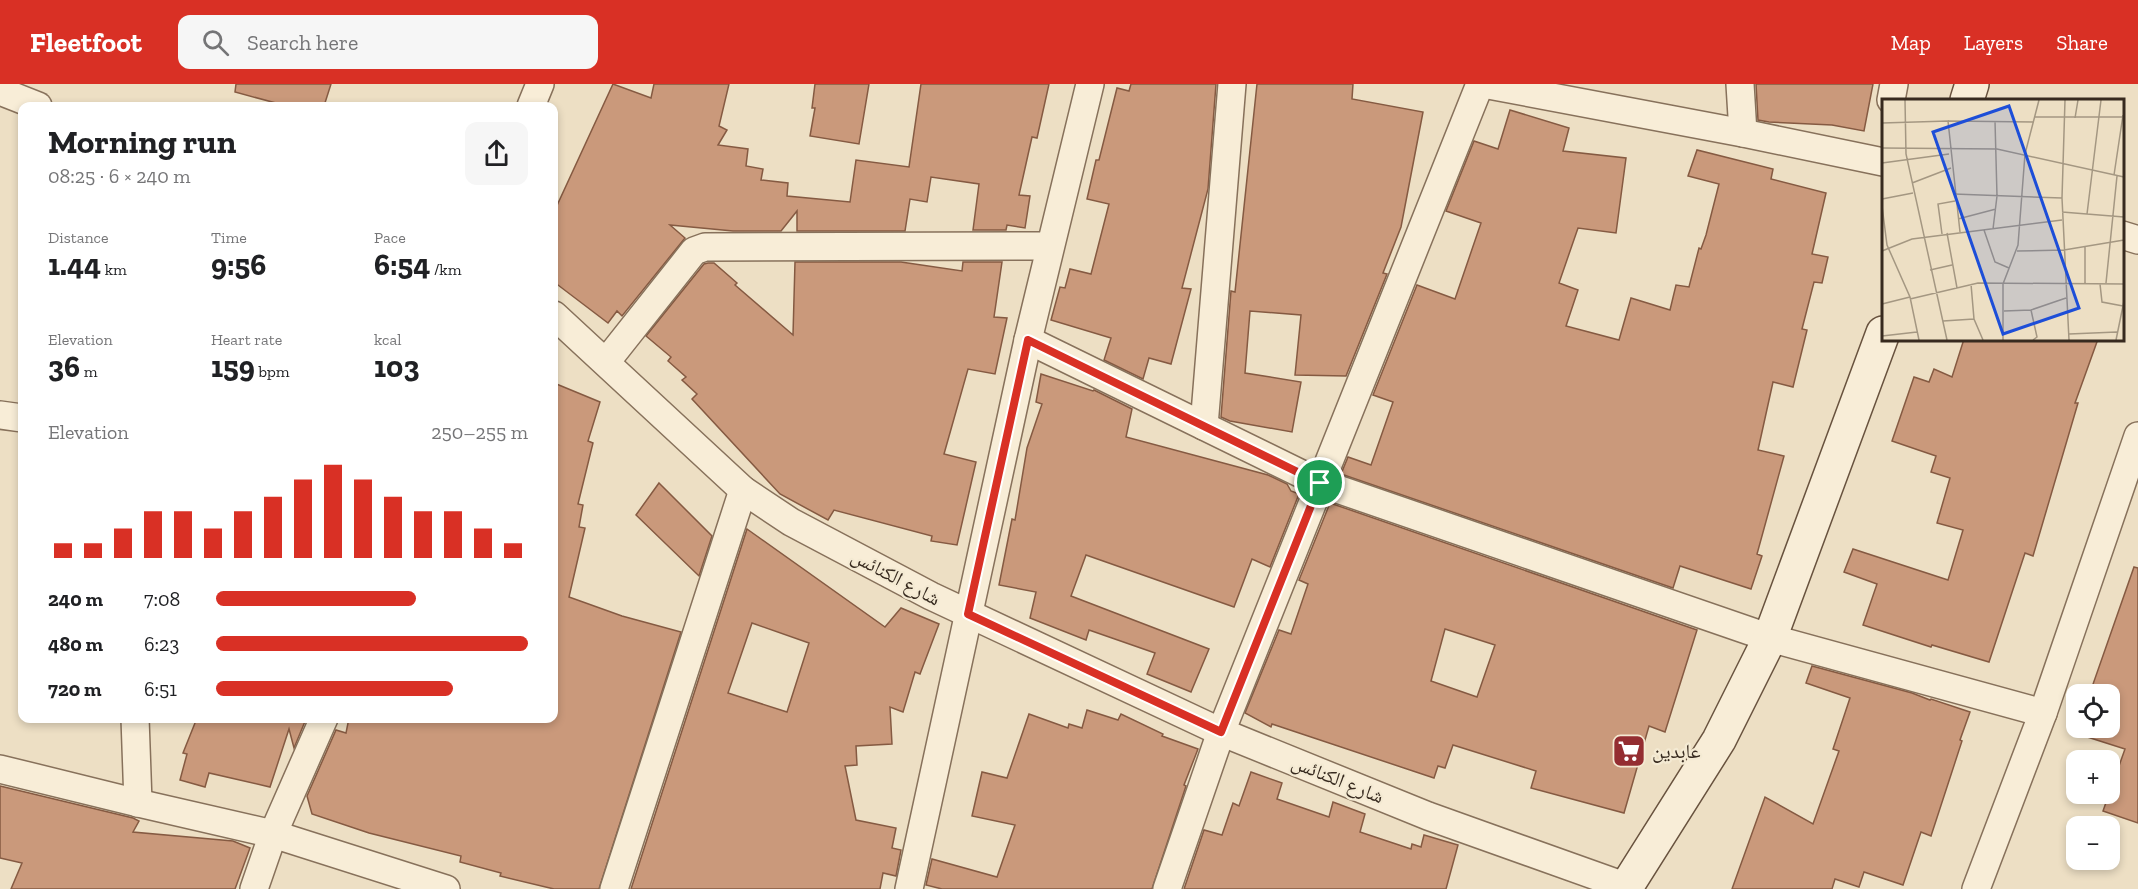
<!DOCTYPE html>
<meta charset="utf-8">
<style>
:root{--surface:#fff;--page:#f6f6f6;--text:#202124;--muted:#757577;--accent:#d93025}
body{margin:0;font-family:"Zilla Slab","Noto Naskh Arabic",serif;background:var(--page);color:var(--text);height:100vh;display:flex;flex-direction:column;font-size:22px;white-space:nowrap}
*{box-sizing:border-box;margin:0}
p{font-size:20px;color:var(--muted)}
.icon{flex:none;width:33px;height:33px;fill:none;stroke:currentColor;stroke-width:2;stroke-linecap:round;stroke-linejoin:round}
.map{position:relative;flex:1;overflow:hidden}
.side{position:absolute;left:18px;top:18px;width:540px;height:621px;display:flex;flex-direction:column;background:var(--surface);border-radius:12px;box-shadow:0 3px 9px #0003}
.side>*{flex:none}
.fabs{position:absolute;left:2066px;top:600px;display:grid;gap:12px}
.fabs a{display:grid;place-items:center;width:54px;height:54px;border-radius:12px;background:var(--surface);box-shadow:0 3px 9px #0003;font-size:30px}
.pin{position:absolute;display:grid;place-items:center;width:51px;height:51px;color:#fff;margin:-26px;border:3px solid #fff;border-radius:50%;box-shadow:0 2px 6px #0007}
.round{display:grid;place-items:center;flex:none;width:63px;height:63px;border-radius:12px;background:var(--page)}
.head{display:flex;align-items:center;justify-content:space-between;height:102px;padding:0 30px}
h1{font-size:33px;font-weight:800;line-height:45px}
.stats{display:grid;grid-template-columns:repeat(3,1fr);gap:9px;height:102px;padding:6px 30px}
.stats div{display:grid;align-content:center}
.stats b{font-size:30px;font-weight:800}
.stats small{font-size:16px;font-weight:400}
.stats p{font-size:16px}
.chart{height:168px;padding:12px 30px}
.chart p{display:flex;justify-content:space-between}
.chart svg{width:100%;height:108px;margin-top:6px;stroke:var(--accent);stroke-width:6}
ul{padding:0 30px;list-style:none;font-size:20px}
li{display:grid;grid-template-columns:96px 72px 1fr;align-items:center;height:45px}
li i{height:15px;border-radius:8px;background:var(--accent)}
header{display:flex;align-items:center;gap:36px;box-sizing:border-box;height:84px;padding:0 30px;background:var(--accent);color:#fff}
header strong{font-size:28px}
nav{display:flex;gap:33px;margin-inline-start:auto;font-size:21px}
.search{width:420px;height:54px;background:var(--page);display:flex;align-items:center;gap:15px;box-sizing:border-box;padding:0 21px;border-radius:12px;color:var(--muted);font-size:22px}
.map>svg:first-child{display:block}
</style>
<header>
<strong>Fleetfoot</strong>
<div class="search"><svg class="icon" aria-label="search" viewBox="0 0 24 24"><circle cx="10" cy="10" r="6"/><path d="M15 15l6 6"/></svg>Search here</div>
<nav><a>Map</a><a>Layers</a><a>Share</a></nav>
</header>
<div class="map">
<svg width="2138" height="805" viewBox="0 0 2138 805">
<rect width="100%" height="100%" fill="#eddfc4"/>
<!-- building -->
<g fill="#ca997b" stroke="#855a42" stroke-width="1.5" fill-rule="evenodd">
<path d="M236,0H331L324,22H287L235,8Z"/>
<path d="M613,0L651,14L654,0H729L719,42L727,46L718,61L748,65L746,82L763,85L761,96L788,99L787,112L850,118L856,76L909,83L921,0H1049L1037,54L1032,53L1019,111L1030,112L1025,144L1007,141L1006,146H973L979,100L931,93L927,118L910,115L905,147H797V127L781,147H733L670,141L685,154L622,232L617,227L608,239L554,198V128Z"/>
<path d="M815,0H869L859,60L810,52L815,24H812Z"/>
<path d="M1131,0H1216L1208,105L1182,204L1191,205L1171,280L1149,274L1143,295L1104,276L1111,254L1051,236L1060,203L1065,204L1070,185L1091,190L1109,120L1087,115L1096,76H1099L1117,4L1129,7Z"/>
<path d="M1257,0H1353L1352,15L1423,28L1401,143L1383,189L1387,190L1346,292L1295,291L1301,231L1250,227L1245,289L1301,298L1292,348L1230,337L1221,333L1231,207L1235,208Z"/>
<path d="M1756,0H1873L1864,47L1832,41L1769,38L1758,36Z"/>
<path d="M1510,26L1569,44L1563,67L1626,74L1616,149L1578,144L1559,199L1578,206L1566,242L1619,256L1631,214L1670,226L1676,201L1689,203L1699,164L1701,165L1706,151L1719,100L1688,92L1697,66L1773,85L1771,95L1826,109L1812,170L1828,173L1822,199L1814,198L1802,245L1807,246L1793,303L1773,298L1758,366L1784,372L1757,470L1762,472L1751,505L1680,482L1673,504L1341,390L1348,373L1371,381L1393,318L1373,311L1417,201L1455,215L1481,139L1446,127L1474,57L1498,65Z"/>
<path d="M795,178H901L962,187L963,178H1002L994,233L1007,234L995,290L968,285L944,370L976,378L957,461L931,457L932,452L834,426L828,436L780,410L692,315L697,310L682,296L686,293L668,277L671,273L646,252L704,180L708,179H714L737,199L735,201L793,251Z"/>
<path d="M1964,255H2098L2075,319H2078L2033,472L2025,469L1989,578L1932,561L1931,563L1863,541L1877,500L1844,488L1853,465L1948,496L1963,446L1937,439L1950,394L1931,388L1936,372L1892,357L1914,293L1929,298L1934,285L1952,293Z"/>
<path d="M1041,290L1093,307L1094,306L1132,325L1126,353L1268,391L1287,400L1291,407L1299,410L1270,483L1252,475L1234,523L1086,471L1071,512L1209,565L1191,608L1147,590L1155,569L1089,546L1086,556L1030,534L1036,508L999,501L1012,435L1015,436L1027,364L1042,320L1036,318Z"/>
<path d="M554,299L600,318L588,357L593,359L578,420L583,421L579,443L585,444L569,513L622,532L681,548L599,805H554L500,792L501,789L460,778L461,772L369,749L312,730L307,712L336,646L346,649L349,634H554Z"/>
<path d="M659,399L712,452L699,492L636,431Z"/>
<path d="M1330,419L1697,546L1665,648L1649,642L1624,729L1531,704L1536,687L1453,661L1445,684L1438,682L1434,694L1272,640L1271,643L1245,629L1279,546L1291,550L1308,500L1299,496ZM1445,545L1495,561L1477,613L1431,597Z"/>
<path d="M747,445L885,543L901,524L939,540L920,590L915,588L903,628L890,623L892,660L856,662L857,681L845,682L856,736L896,744L892,764L901,766L896,792L883,789L880,805H631ZM752,539L809,559L787,628L728,609Z"/>
<path d="M2134,483L2138,484V739L2103,727L2125,665L2081,651L2084,644H2109V610H2094L2096,605L2092,603Z"/>
<path d="M1812,582L1912,609L1930,616L1931,615L1970,628L1960,656L1962,657L1931,752L1921,748L1903,801L1864,788L1859,803L1835,795L1832,805H1732L1765,713L1813,740L1839,667L1833,665L1850,614L1806,599Z"/>
<path d="M1087,626L1118,636L1121,630L1163,650L1162,652L1198,665L1184,701L1186,702L1152,805H942L926,801L932,775L997,793L1015,741L972,732L982,688L1007,694L1029,630L1068,644L1069,640L1082,644Z"/>
<path d="M197,634H303L306,635L294,664L289,645L270,703L209,689L205,703L180,696L187,670L183,669Z"/>
<path d="M1251,688L1282,699L1277,715L1329,733L1333,718L1365,730L1360,748L1411,765L1412,760L1421,763L1424,751L1458,761L1446,805H1184L1204,746L1222,751L1233,719L1239,722Z"/>
<path d="M0,702L133,734L139,737L133,748L233,757L250,764L235,805H11L22,779L0,774Z"/>
</g>
<g fill="none" stroke-linecap="round" stroke-linejoin="round">
<!-- street casing -->
<g stroke="#87715b" stroke-width="30">
<g id="street">
<path d="M1483,0L1743,49L1883,78"/>
<path d="M1740,0L1743,49"/>
<path d="M0,7L38,22"/>
<path d="M1891,16L1894,0"/>
<path d="M531,22L540,0"/>
<path d="M2122,151L2138,156"/>
<path d="M554,231L743,406L791,438L931,512L1221,648L1428,732L1627,803"/>
<path d="M1028,256L1320,399L1770,554L2043,629"/>
<path d="M606,278L694,167L705,163L1050,162"/>
<path d="M0,331L22,334"/>
<path d="M1204,342L1232,0"/>
<path d="M135,634L138,719"/>
<path d="M0,685L138,719L273,750L446,805"/>
<path d="M254,805L273,750L324,634"/>
<path d="M614,805L743,406"/>
<path d="M909,805L1028,256L1090,0"/>
<path d="M1167,805L1221,648L1480,0"/>
<path d="M1976,805L2043,629L2138,352"/>
</g>
</g>
<!-- secondary casing -->
<g stroke="#68523e" stroke-width="36">
<g id="secondary">
<path d="M1967,16L1972,0"/>
<path d="M1625,805L1719,656L1770,554L1883,249"/>
</g>
</g>
<!-- street -->
<use href="#street" stroke="#f8edd7" stroke-width="27"/>
<!-- secondary -->
<use href="#secondary" stroke="#f8edd7" stroke-width="33"/>
</g>
<g fill="none" stroke-linecap="round" stroke-linejoin="round">
<!-- route casing -->
<g stroke="#fff" stroke-width="12">
<path id="route" d="M1028,256L1320,399L1221,648L968,530Z"/>
</g>
<!-- route -->
<use href="#route" stroke="#d93025" stroke-width="8"/>
</g>
<!-- icons -->
<defs>
<g id="supermarket-square" transform="scale(1.725)"><rect x="-9" y="-9" width="18" height="18" rx="4" fill="#942d31" stroke="#f4ead3"/><path d="M-6-5.5h2.5l.6 2H6L4.5 2H-2.5L-4.4-4H-6ZM-1.5 3.2a1.3 1.3 0 1 0 .1 0ZM3 3.2a1.3 1.3 0 1 0 .1 0Z" fill="#fff"/></g>
</defs>
<g fill-rule="evenodd">
<use href="#supermarket-square" x="1629" y="667"/>
</g>
<g text-anchor="middle" dominant-baseline="central" stroke-width="4.5" stroke-linejoin="round" paint-order="stroke">
<!-- street labels -->
<g font-size="20" fill="#372a1f" stroke="#f4ead3">
<text transform="translate(896 493) rotate(28)">شارع الكنائس</text>
<text transform="translate(1338 695) rotate(22)">شارع الكنائس</text>
</g>
<!-- poi labels -->
<g font-size="20" fill="#372a1f" stroke="#f4ead3" text-anchor="start">
<text x="1652" y="667">عابدين</text>
</g>
</g>
<!-- overview -->
<g transform="translate(1882 15)">
<rect width="242" height="242" fill="#eddfc4"/>
<path fill="none" stroke="#a49782" stroke-width="1.5" d="M23,1L24,55L65,241M183,1L180,99L187,241M153,18H242M193,19L196,1M66,22L152,23M0,24L66,22L78,133M0,49L115,50L242,78M0,64L67,55M232,76L241,16M30,84L69,69M72,95L180,99M0,100L31,94M0,107L5,146L28,198L37,241M180,113L242,118M205,115L219,1M76,120L114,110M111,130L115,97L113,22M102,131L113,163L127,169M65,134L75,189M60,135L56,105L73,102M203,148V185M0,152L30,140L180,121M135,152L182,151L242,141M48,171L70,166M224,184L235,77M89,185L92,220L101,241M218,185L220,203L241,207M28,200L96,184L242,185M0,205L28,198M149,211L155,238L151,241M122,212L149,211L184,199M61,222L92,220M187,235L235,233M0,237L35,233M121,241V185L136,146L143,55L157,1M234,241L242,202"/>
<path fill="#1d4ed8" fill-opacity="0.15" stroke="#1d4ed8" stroke-width="3" d="M127,7L197,209L121,235L51,33Z"/>
<rect width="242" height="242" fill="none" stroke="#372a1f" stroke-width="3"/>
</g>
</svg>
<div class="fabs">
<a><svg class="icon" aria-label="locate" viewBox="0 0 24 24"><circle cx="12" cy="12" r="6"/><path d="M12 2v4M12 18v4M2 12h4M18 12h4"/></svg></a>
<a>+</a>
<a>−</a>
</div>
<div class="pin" style="left:1320px;top:399px;background:#1e9e55"><svg class="icon" aria-label="arrive" viewBox="0 0 24 24"><path d="M6 21V4h12l-3 4 3 4H6"/></svg></div>
<section class="side">
<div class="head"><div><h1>Morning run</h1><p>08:25 · 6 × 240 m</p></div><a class="round"><svg class="icon" aria-label="share" viewBox="0 0 24 24"><path d="M12 15V3M7 8l5-5 5 5M5 13v7h14v-7"/></svg></a></div>
<div class="stats">
<div><p>Distance</p><b>1.44<small> km</small></b></div>
<div><p>Time</p><b>9:56</b></div>
<div><p>Pace</p><b>6:54<small> /km</small></b></div>
</div>
<div class="stats">
<div><p>Elevation</p><b>36<small> m</small></b></div>
<div><p>Heart rate</p><b>159<small> bpm</small></b></div>
<div><p>kcal</p><b>103</b></div>
</div>
<div class="chart"><p><span>Elevation</span>250–255 m</p>
<svg viewBox="0 0 160 44" preserveAspectRatio="none"><path d="M5 44V38M15 44V38M25 44V32M35 44V25M45 44V25M55 44V32M65 44V25M75 44V19M85 44V12M95 44V6M105 44V12M115 44V19M125 44V25M135 44V25M145 44V32M155 44V38"/></svg>
</div>
<ul>
<li><b>240 m</b>7:08<i style="width:64%"></i></li>
<li><b>480 m</b>6:23<i style="width:100%"></i></li>
<li><b>720 m</b>6:51<i style="width:76%"></i></li>
</ul>
</section>
</div>
